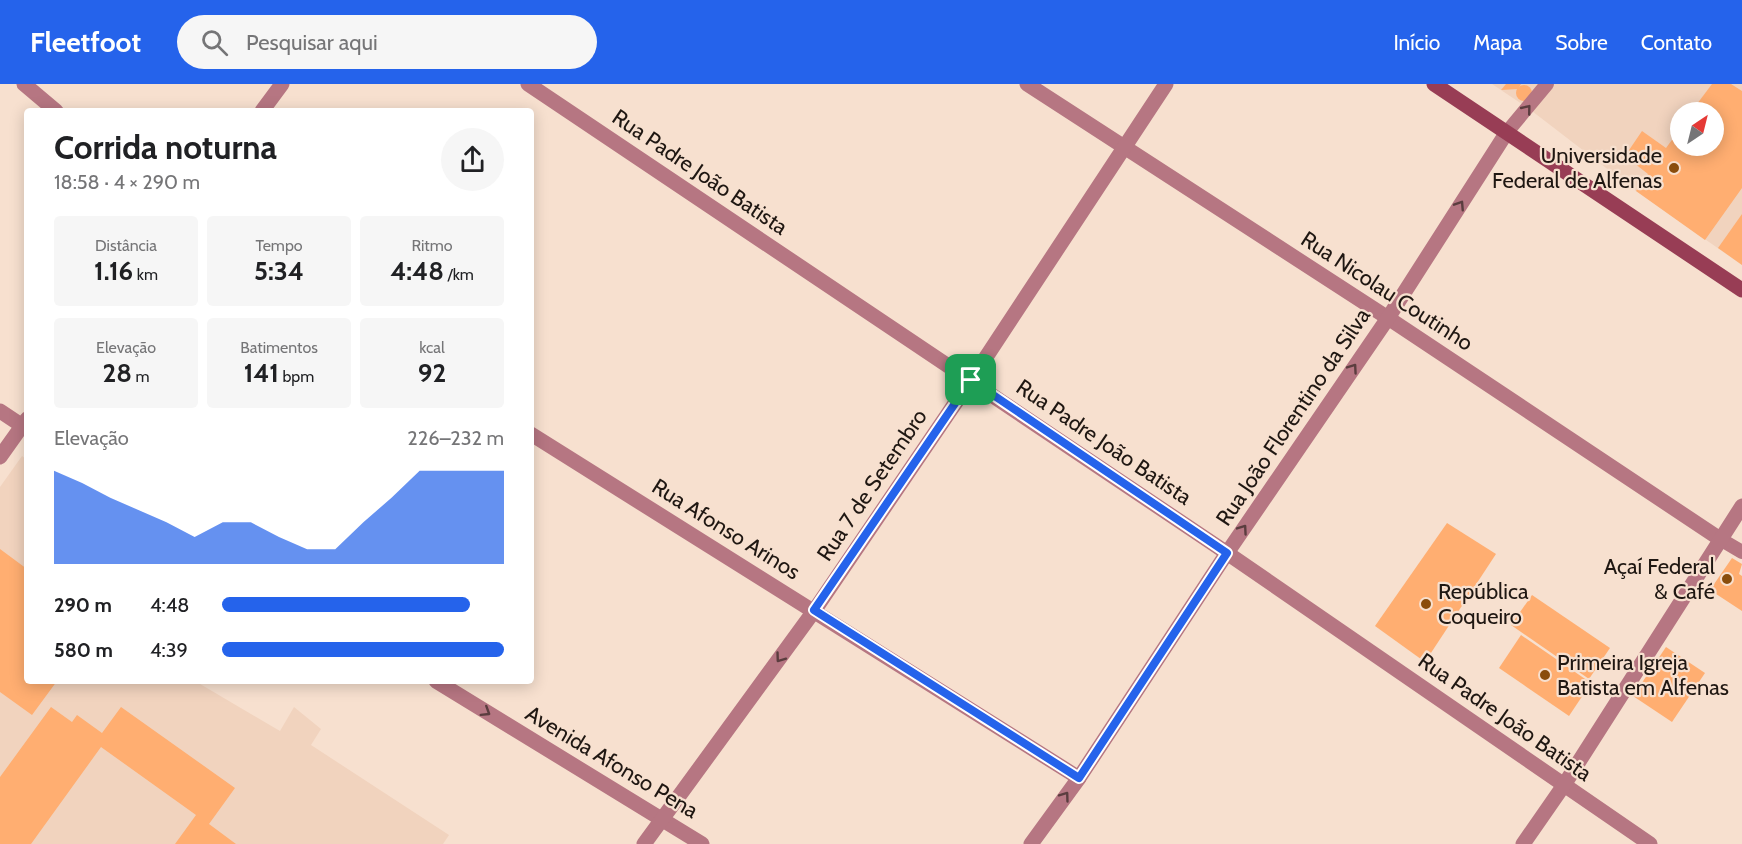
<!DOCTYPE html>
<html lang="pt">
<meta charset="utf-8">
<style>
:root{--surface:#fff;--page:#f6f6f6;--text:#202124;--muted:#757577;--accent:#2563eb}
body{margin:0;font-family:Cabin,sans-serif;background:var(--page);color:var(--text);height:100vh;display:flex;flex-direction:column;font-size:22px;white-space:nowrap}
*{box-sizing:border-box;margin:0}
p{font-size:20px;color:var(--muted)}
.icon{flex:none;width:33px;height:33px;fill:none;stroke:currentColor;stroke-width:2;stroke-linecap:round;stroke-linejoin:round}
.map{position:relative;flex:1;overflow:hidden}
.sheet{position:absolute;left:24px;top:24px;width:510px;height:576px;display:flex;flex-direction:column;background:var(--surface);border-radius:6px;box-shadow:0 3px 15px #0003}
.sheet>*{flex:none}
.needle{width:39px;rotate:35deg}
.fabs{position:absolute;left:1670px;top:18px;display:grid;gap:12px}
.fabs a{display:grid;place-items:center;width:54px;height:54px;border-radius:50%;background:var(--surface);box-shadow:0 3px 15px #0003;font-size:30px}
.pin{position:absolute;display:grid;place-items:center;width:51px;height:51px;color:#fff;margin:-26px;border-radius:12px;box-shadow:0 3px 9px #0006}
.round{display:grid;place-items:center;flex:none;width:63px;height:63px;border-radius:32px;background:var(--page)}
.headline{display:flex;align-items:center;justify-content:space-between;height:102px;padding:0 30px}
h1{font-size:33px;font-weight:800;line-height:45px}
.figures{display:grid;grid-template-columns:repeat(3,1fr);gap:9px;height:102px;padding:6px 30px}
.figures div{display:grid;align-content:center;border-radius:6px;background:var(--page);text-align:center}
.figures b{font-size:26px;font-weight:800}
.figures small{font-size:16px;font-weight:400}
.figures p{font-size:16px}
.chart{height:168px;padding:12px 30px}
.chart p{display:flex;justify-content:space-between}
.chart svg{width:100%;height:108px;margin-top:6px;fill:var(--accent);opacity:.7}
ul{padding:0 30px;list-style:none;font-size:20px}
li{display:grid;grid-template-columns:96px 72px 1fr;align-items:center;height:45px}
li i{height:15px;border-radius:8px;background:var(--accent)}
header{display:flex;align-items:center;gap:36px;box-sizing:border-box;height:84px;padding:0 30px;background:var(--accent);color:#fff}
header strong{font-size:28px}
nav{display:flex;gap:33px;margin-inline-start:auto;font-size:21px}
.search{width:420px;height:54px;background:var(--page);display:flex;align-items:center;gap:15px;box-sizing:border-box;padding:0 21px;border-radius:33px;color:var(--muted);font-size:22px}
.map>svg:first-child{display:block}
</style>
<header>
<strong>Fleetfoot</strong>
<div class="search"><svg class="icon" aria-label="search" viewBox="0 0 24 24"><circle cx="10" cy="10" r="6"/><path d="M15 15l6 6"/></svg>Pesquisar aqui</div>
<nav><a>Início</a><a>Mapa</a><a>Sobre</a><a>Contato</a></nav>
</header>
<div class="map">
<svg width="1742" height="760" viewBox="0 0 1742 760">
<rect width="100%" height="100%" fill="#f7e0cf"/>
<!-- built -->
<g fill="#f1d3be" fill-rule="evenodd">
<path d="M1492,0H1742V181L1636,107L1528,24ZM1680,28H1713V62H1680Z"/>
<path d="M22,372L27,376V597H195L280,647L294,623L321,645L311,661L449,751L443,760H0V403Z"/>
</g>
<!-- building -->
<g fill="#ffae71">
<path d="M1506,0H1521L1518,5L1501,6Z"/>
<path d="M1712,0H1731L1742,7V104L1705,156L1636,107L1648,90L1625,72L1642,47L1666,64L1680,45V62H1713V28H1691Z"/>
<circle cx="1524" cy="9" r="8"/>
<path d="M1742,130V181L1718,164Z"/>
<path d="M1447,439L1496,470L1425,578L1375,542Z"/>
<path d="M0,465L27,485V597H57L32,631L0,608Z"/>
<path d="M1732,474L1742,480L1739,490L1742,492V527L1710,506Z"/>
<path d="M1532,511L1610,564L1589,595L1511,541Z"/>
<path d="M1521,551L1591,599L1569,632L1499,584Z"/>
<path d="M1666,563L1705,589L1672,638L1633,612Z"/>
<path d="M51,623L72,638L77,631L102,649L121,623L235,704L209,740L236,760H175L196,731L101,663L31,760H0V693Z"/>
</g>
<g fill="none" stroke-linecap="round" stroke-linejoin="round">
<!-- lane -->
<g stroke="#b67682" stroke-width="14">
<path d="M1507,48L1547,0"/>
<path d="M1720,455L1742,468"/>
</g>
<!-- street -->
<g stroke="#b67682" stroke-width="15">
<path d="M24,0L56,27"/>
<path d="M528,0L1227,469L1650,760"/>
<path d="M1027,0L1388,234L1720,455"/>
<path d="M262,27L282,0"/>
<path d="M0,327L27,345"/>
<path d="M531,350L1079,694"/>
<path d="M0,373L27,335"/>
<path d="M436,597L702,760"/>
<path d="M644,760L814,527L971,296L1166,0"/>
<path d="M1031,760L1079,694L1227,469L1388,234L1507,48"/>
<path d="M1523,760L1564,701L1742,422"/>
</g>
<!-- secondary -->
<path stroke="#983d55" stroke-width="15" d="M1434,0L1742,206"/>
</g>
<!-- one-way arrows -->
<defs><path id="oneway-chevron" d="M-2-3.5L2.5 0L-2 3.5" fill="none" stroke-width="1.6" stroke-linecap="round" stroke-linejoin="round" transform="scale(1.5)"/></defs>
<g stroke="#5b3d3f">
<use href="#oneway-chevron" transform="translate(1527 25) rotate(-51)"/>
<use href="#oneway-chevron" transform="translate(1460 121) rotate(-57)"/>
<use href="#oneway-chevron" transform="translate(1353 284) rotate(-55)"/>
<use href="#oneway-chevron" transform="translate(1243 445) rotate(-55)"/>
<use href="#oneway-chevron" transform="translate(780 574) rotate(126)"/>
<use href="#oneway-chevron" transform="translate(486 628) rotate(32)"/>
<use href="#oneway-chevron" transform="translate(1065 712) rotate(-54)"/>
</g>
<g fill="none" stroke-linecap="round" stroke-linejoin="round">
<!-- route casing -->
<g stroke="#fff" stroke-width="12">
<path id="route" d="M971,296L1227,469L1079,694L814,526Z"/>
</g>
<!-- route -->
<use href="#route" stroke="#2563eb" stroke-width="8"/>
</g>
<!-- markers -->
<g fill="#8a4d0c" stroke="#f7e0cf" stroke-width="2">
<circle cx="1674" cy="84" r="6"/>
<circle cx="1727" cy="495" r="6"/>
<circle cx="1426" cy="520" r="6"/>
<circle cx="1545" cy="591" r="6"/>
</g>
<g text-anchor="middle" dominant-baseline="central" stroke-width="4.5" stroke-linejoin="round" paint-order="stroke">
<!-- poi labels -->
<g font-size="22" fill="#1f1712" stroke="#f7e0cf" text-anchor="end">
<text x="1662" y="71">Universidade<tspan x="1662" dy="25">Federal de Alfenas</tspan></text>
<text x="1715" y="482">Açaí Federal<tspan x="1715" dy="25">&amp; Café</tspan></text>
<text x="1438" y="507" text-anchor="start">República<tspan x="1438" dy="25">Coqueiro</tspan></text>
<text x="1557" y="578" text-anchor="start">Primeira Igreja<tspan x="1557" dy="25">Batista em Alfenas</tspan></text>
</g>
<!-- street labels -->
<g font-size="22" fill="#1f1712" stroke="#f7e0cf">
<text transform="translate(700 88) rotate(34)">Rua Padre João Batista</text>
<text transform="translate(1387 207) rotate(33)">Rua Nicolau Coutinho</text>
<text transform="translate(1293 333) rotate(-56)">Rua João Florentino da Silva</text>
<text transform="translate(1104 358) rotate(34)">Rua Padre João Batista</text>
<text transform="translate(872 401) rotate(-56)">Rua 7 de Setembro</text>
<text transform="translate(726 445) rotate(32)">Rua Afonso Arinos</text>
<text transform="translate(1505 633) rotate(35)">Rua Padre João Batista</text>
<text transform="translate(612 678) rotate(31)">Avenida Afonso Pena</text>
</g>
</g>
</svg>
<div class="fabs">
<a><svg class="needle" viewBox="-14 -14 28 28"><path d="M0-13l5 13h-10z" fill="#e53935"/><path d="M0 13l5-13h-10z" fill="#757577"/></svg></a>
</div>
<div class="pin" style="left:971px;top:296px;background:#1e9e55"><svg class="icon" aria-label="arrive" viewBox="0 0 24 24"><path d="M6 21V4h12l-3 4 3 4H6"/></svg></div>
<section class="sheet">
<div class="headline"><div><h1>Corrida noturna</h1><p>18:58 · 4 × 290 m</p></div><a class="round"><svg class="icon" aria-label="share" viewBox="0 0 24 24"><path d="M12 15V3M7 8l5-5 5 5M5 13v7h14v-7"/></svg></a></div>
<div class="figures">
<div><p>Distância</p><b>1.16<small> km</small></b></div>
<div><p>Tempo</p><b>5:34</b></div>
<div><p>Ritmo</p><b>4:48<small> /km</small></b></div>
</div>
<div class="figures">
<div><p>Elevação</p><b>28<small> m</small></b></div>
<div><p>Batimentos</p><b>141<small> bpm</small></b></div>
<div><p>kcal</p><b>92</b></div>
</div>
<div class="chart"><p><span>Elevação</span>226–232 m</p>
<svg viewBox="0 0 160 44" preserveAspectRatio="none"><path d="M0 44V6L10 11L20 17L30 22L40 27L50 33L60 27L70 27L80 33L90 38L100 38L110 27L120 17L130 6L140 6L150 6L160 6V44z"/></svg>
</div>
<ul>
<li><b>290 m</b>4:48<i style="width:88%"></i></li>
<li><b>580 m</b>4:39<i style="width:100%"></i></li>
</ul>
</section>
</div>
